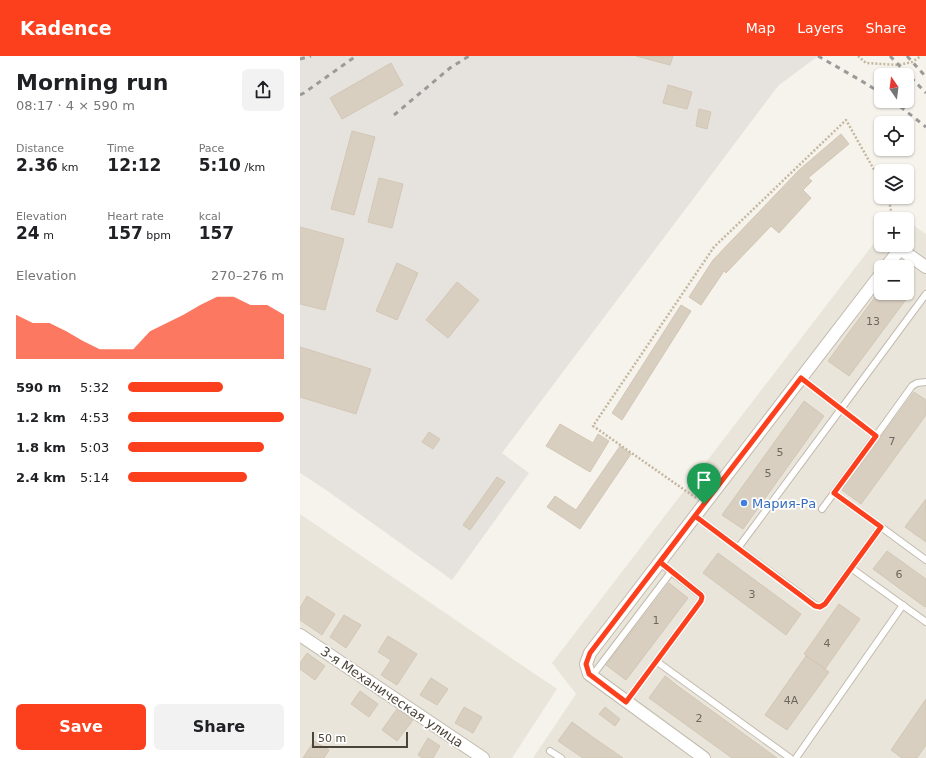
<!DOCTYPE html>
<meta charset="utf-8">
<style>
:root{--surface:#fff;--page:#f2f2f2;--text:#202124;--muted:#757577;--accent:#fc3f1d}
body{margin:0;font-family:"DejaVu Sans",sans-serif;background:var(--page);color:var(--text);height:100vh;display:flex;flex-direction:column;font-size:15px;white-space:nowrap}
*{box-sizing:border-box;margin:0}
p{font-size:13px;color:var(--muted)}
.icon{flex:none;width:22px;height:22px;fill:none;stroke:currentColor;stroke-width:2;stroke-linecap:round;stroke-linejoin:round}
.map{position:relative;flex:1;overflow:hidden}
.panel{display:flex;flex-direction:column;background:var(--surface);width:300px}
.panel>*{flex:none}
.needle{width:26px;rotate:346deg}
.buttons{position:absolute;left:574px;top:12px;display:grid;gap:8px}
.buttons a{display:grid;place-items:center;width:40px;height:40px;border-radius:6px;background:var(--surface);box-shadow:0 1px 3px #0004;font-size:20px}
.scale{position:absolute;left:12px;bottom:10px;width:96px;box-sizing:border-box;padding-left:4px;border:2px solid #4b4439;border-top:0;font-size:11px;line-height:14px;white-space:nowrap;color:#4b4439;-webkit-text-stroke:3px #fff;paint-order:stroke}
.pin{position:absolute;display:grid;place-items:center;width:34px;height:34px;color:#fff;margin:-41px -17px;border-radius:50% 50% 50% 0;rotate:-45deg;box-shadow:0 0 4px #0007}
.pin .icon{rotate:45deg}
.round{display:grid;place-items:center;flex:none;width:42px;height:42px;border-radius:6px;background:var(--page)}
.headline{display:flex;align-items:center;justify-content:space-between;height:68px;padding:0 16px}
h1{font-size:22px;font-weight:600;line-height:30px}
.figures{display:grid;grid-template-columns:repeat(3,1fr);gap:6px;height:68px;padding:4px 16px}
.figures div{display:grid;align-content:center}
.figures b{font-size:17px;font-weight:600}
.figures small{font-size:11px;font-weight:400}
.figures p{font-size:11px}
.chart{height:112px;padding:8px 16px}
.chart p{display:flex;justify-content:space-between}
.chart svg{width:100%;height:72px;margin-top:4px;fill:var(--accent);opacity:.7}
.button{display:flex;gap:8px;margin-top:auto;padding:8px 16px}
.button a{flex:1;height:46px;border-radius:6px;background:var(--accent);color:#fff;font-size:16px;font-weight:600;line-height:46px;text-align:center}
.button a+a{background:var(--page);color:var(--text)}
ul{padding:0 16px;list-style:none;font-size:13px}
li{display:grid;grid-template-columns:64px 48px 1fr;align-items:center;height:30px}
li i{height:10px;border-radius:5px;background:var(--accent)}
header{display:flex;align-items:center;gap:24px;box-sizing:border-box;height:56px;padding:0 20px;background:var(--accent);color:#fff}
header strong{font-size:19px}
nav{display:flex;gap:22px;margin-inline-start:auto;font-size:14px}
main{display:flex;flex:1;min-height:0}
.map>svg:first-child{display:block}
</style>
<header>
<strong>Kadence</strong>
<nav><a>Map</a><a>Layers</a><a>Share</a></nav>
</header>
<main>
<section class="panel">
<div class="headline"><div><h1>Morning run</h1><p>08:17 · 4 × 590 m</p></div><a class="round"><svg class="icon" aria-label="share" viewBox="0 0 24 24"><path d="M12 15V3M7 8l5-5 5 5M5 13v7h14v-7"/></svg></a></div>
<div class="figures">
<div><p>Distance</p><b>2.36<small> km</small></b></div>
<div><p>Time</p><b>12:12</b></div>
<div><p>Pace</p><b>5:10<small> /km</small></b></div>
</div>
<div class="figures">
<div><p>Elevation</p><b>24<small> m</small></b></div>
<div><p>Heart rate</p><b>157<small> bpm</small></b></div>
<div><p>kcal</p><b>157</b></div>
</div>
<div class="chart"><p><span>Elevation</span>270–276 m</p>
<svg viewBox="0 0 160 44" preserveAspectRatio="none"><path d="M0 44V17L10 22L20 22L30 27L40 33L50 38L60 38L70 38L80 27L90 22L100 17L110 11L120 6L130 6L140 11L150 11L160 17V44z"/></svg>
</div>
<ul>
<li><b>590 m</b>5:32<i style="width:61%"></i></li>
<li><b>1.2 km</b>4:53<i style="width:100%"></i></li>
<li><b>1.8 km</b>5:03<i style="width:87%"></i></li>
<li><b>2.4 km</b>5:14<i style="width:76%"></i></li>
</ul>
<div class="button"><a>Save</a><a>Share</a></div>
</section>
<div class="map">
<svg width="626" height="702" viewBox="0 0 626 702">
<rect width="100%" height="100%" fill="#f6f3ec"/>
<!-- residential -->
<g fill="#eae5da" fill-rule="evenodd">
<path d="M607,165L626,178V702H233L276,638L252,607L581,178V189H607ZM581,211H607V237H581Z"/>
<path d="M0,458L257,633L212,702H0Z"/>
</g>
<!-- industrial -->
<path fill="#e6e2dd" d="M0,0H518L478,30L202,397L229,417L152,524L26,434L0,417Z"/>
<!-- building -->
<g fill="#d8cfc1" stroke="#d3c7b4">
<path d="M336,0H373L370,9Z"/>
<path d="M91,7L103,29L42,63L30,42Z"/>
<path d="M368,29L392,36L387,53L363,47Z"/>
<path d="M399,53L411,56L407,73L396,70Z"/>
<path d="M52,75L75,81L54,159L31,153Z"/>
<path d="M541,78L549,88L508,122L512,125L503,134L511,142L479,177L471,170L426,217L424,215L401,249L389,241L413,204L499,114Z"/>
<path d="M79,122L103,128L92,172L68,166Z"/>
<path d="M0,171L44,183L25,254L0,248Z"/>
<path d="M97,207L118,217L97,264L76,255Z"/>
<path d="M157,226L179,244L148,282L126,264Z"/>
<path d="M581,233V237H607V236L610,238L549,320L528,305Z"/>
<path d="M381,249L391,255L322,364L312,357Z"/>
<path d="M0,291L71,313L56,358L0,341Z"/>
<path d="M614,336L626,344V359L561,448L542,434Z"/>
<path d="M504,345L524,360L443,473L422,459Z"/>
<path d="M260,368L293,387L298,378L309,385L290,416L246,390Z"/>
<path d="M129,376L140,383L133,393L122,386Z"/>
<path d="M320,390L331,398L280,473L247,451L255,440L276,454Z"/>
<path d="M197,421L205,426L170,474L163,469Z"/>
<path d="M626,443V486L605,471Z"/>
<path d="M587,495L626,523V550L625,551L573,513Z"/>
<path d="M418,497L501,558L486,579L403,517Z"/>
<path d="M369,527L388,542L326,624L306,609Z"/>
<path d="M7,540L35,558L22,579L0,564V552Z"/>
<path d="M539,548L560,563L525,613L504,598Z"/>
<path d="M44,559L61,569L46,592L30,581Z"/>
<path d="M88,580L117,598L97,629L81,619L91,604L78,596Z"/>
<path d="M7,597L25,610L15,624L0,613V607Z"/>
<path d="M506,600L529,616L487,674L465,659Z"/>
<path d="M365,620L379,631L477,702H432L349,642Z"/>
<path d="M131,622L148,633L137,649L120,639Z"/>
<path d="M60,635L78,648L69,661L51,648Z"/>
<path d="M626,643V689L617,702H602L591,694Z"/>
<path d="M164,651L182,661L173,677L155,667Z"/>
<path d="M305,651L320,663L315,670L299,658Z"/>
<path d="M97,653L113,664L97,685L82,674Z"/>
<path d="M272,666L294,682L323,702H283L258,685Z"/>
<path d="M128,682L140,690L133,702H122L118,699Z"/>
<path d="M14,685L29,694L24,702H3Z"/>
</g>
<g fill="none" stroke-linecap="round" stroke-linejoin="round">
<!-- service casing -->
<g stroke="#c2bbae" stroke-width="8">
<g id="service">
<path d="M576,380L612,330L617,327L626,326"/>
<path d="M534,437L581,471"/>
<path d="M522,453L576,380L541,353L626,238"/>
<path d="M395,460L515,549L520,551L525,548L551,512L626,566"/>
<path d="M438,492L541,353L501,322"/>
<path d="M551,512L581,471L626,504"/>
<path d="M356,605L490,702"/>
<path d="M292,620L371,516"/>
<path d="M326,646L401,545L402,541L401,539L360,507"/>
<path d="M250,695L261,702"/>
<path d="M496,702L603,549"/>
</g>
</g>
<!-- minor casing -->
<g stroke="#c2bbae" stroke-width="14">
<g id="minor">
<path d="M586,211L600,193L626,211"/>
<path d="M0,579L183,702"/>
<path d="M404,702L289,618L286,608L290,597L581,218"/>
</g>
</g>
<!-- path -->
<g stroke="#c4b79f" stroke-width="2.5" stroke-dasharray="2 2" stroke-linecap="butt">
<path d="M558,0L566,7L599,9L612,6L621,0"/>
<path d="M588,141L593,163"/>
<path d="M396,442L293,370L414,191L546,64L581,126"/>
</g>
<!-- service -->
<use href="#service" stroke="#fff" stroke-width="6"/>
<!-- minor -->
<use href="#minor" stroke="#fff" stroke-width="12"/>
<!-- rail -->
<g stroke="#9a9a9a" stroke-width="3" stroke-dasharray="5 5" stroke-linecap="butt">
<path d="M518,0L560,24L581,37"/>
<path d="M590,0L626,37"/>
<path d="M607,0L626,21"/>
<path d="M0,3L11,0"/>
<path d="M0,39L4,37L56,0"/>
<path d="M592,45L602,52L626,71"/>
<path d="M94,59L150,12L169,0"/>
</g>
</g>
<g fill="none" stroke-linecap="round" stroke-linejoin="round">
<!-- route casing -->
<g stroke="#fff" stroke-width="8">
<path id="route" d="M404,448C366,498 328,548 290,597L286,608L289,618L326,646L401,545L402,541L401,539L360,506L395,460L515,550L520,551L525,548L581,471L534,437L576,380L501,322L404,448"/>
</g>
<!-- route -->
<use href="#route" stroke="#fc3f1d" stroke-width="5"/>
</g>
<!-- markers -->
<circle fill="#3f7fe0" stroke="#fff" stroke-width="1.5" cx="444" cy="447" r="4"/>
<g text-anchor="middle" dominant-baseline="central" stroke-width="3.5" stroke-linejoin="round" paint-order="stroke">
<!-- number labels -->
<g font-size="11" fill="#6e675b">
<text x="573" y="265">13</text>
<text x="592" y="385">7</text>
<text x="480" y="396">5</text>
<text x="468" y="417">5</text>
<text x="599" y="518">6</text>
<text x="452" y="538">3</text>
<text x="356" y="564">1</text>
<text x="527" y="587">4</text>
<text x="491" y="644">4А</text>
<text x="399" y="662">2</text>
</g>
<!-- shop labels -->
<g font-size="13" fill="#366cbe" stroke="#fff" text-anchor="start">
<text x="452" y="447">Мария-Ра</text>
</g>
<!-- street labels -->
<g font-size="13" fill="#4b4439" stroke="#fff">
<text transform="translate(92 641) rotate(34)">3-я Механическая улица</text>
</g>
</g>
</svg>
<div class="buttons">
<a><svg class="needle" viewBox="-14 -14 28 28"><path d="M0-13l5 13h-10z" fill="#e53935"/><path d="M0 13l5-13h-10z" fill="#757577"/></svg></a>
<a><svg class="icon" aria-label="locate" viewBox="0 0 24 24"><circle cx="12" cy="12" r="6"/><path d="M12 2v4M12 18v4M2 12h4M18 12h4"/></svg></a>
<a><svg class="icon" aria-label="layers" viewBox="0 0 24 24"><path d="M12 4l9 5-9 5-9-5zM3 14l9 5 9-5"/></svg></a>
<a>+</a>
<a>−</a>
</div>
<div class="scale">50 m</div>
<div class="pin" style="left:404px;top:448px;background:#1e9e55"><svg class="icon" aria-label="arrive" viewBox="0 0 24 24"><path d="M6 21V4h12l-3 4 3 4H6"/></svg></div>
</div>
</main>
